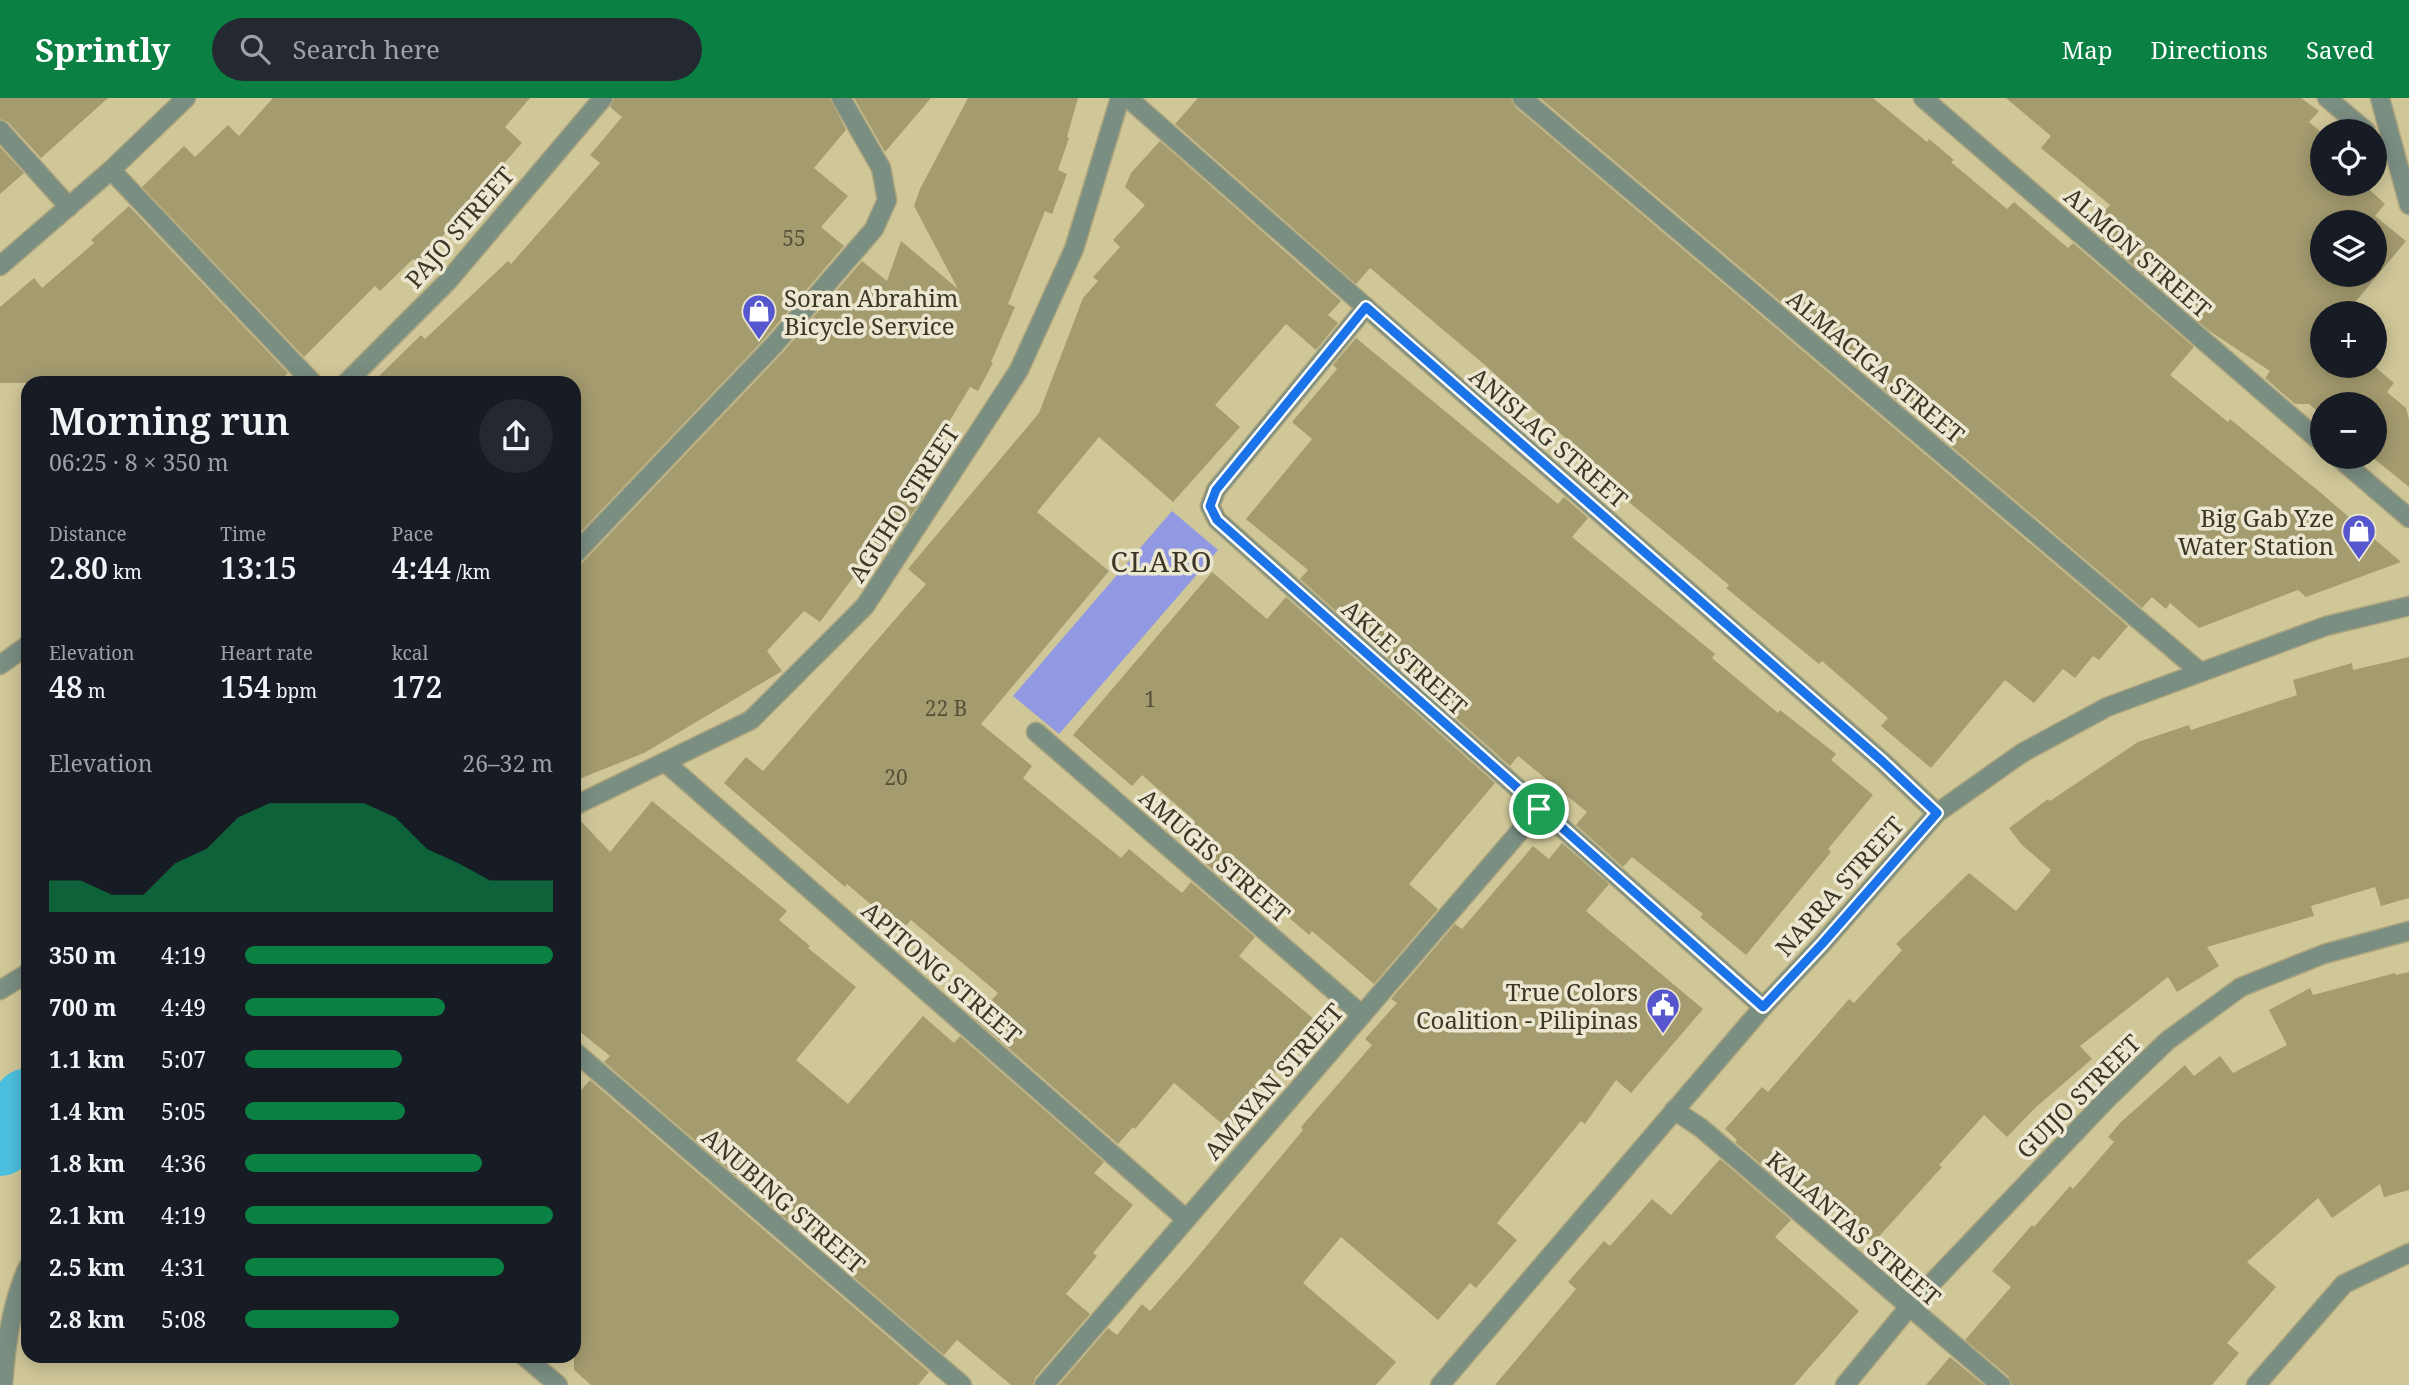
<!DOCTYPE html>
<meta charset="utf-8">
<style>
:root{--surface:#171b24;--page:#242831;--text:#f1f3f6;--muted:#9ea1a6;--accent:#0b8043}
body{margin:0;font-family:"Noto Serif",serif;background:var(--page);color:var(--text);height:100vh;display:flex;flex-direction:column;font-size:26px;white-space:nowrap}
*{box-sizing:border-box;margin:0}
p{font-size:23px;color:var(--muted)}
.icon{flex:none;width:38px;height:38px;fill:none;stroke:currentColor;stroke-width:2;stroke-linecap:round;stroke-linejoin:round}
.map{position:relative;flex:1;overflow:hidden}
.drawer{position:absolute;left:21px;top:278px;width:560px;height:987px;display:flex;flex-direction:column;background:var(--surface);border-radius:21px;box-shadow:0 4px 18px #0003}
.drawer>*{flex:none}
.fabs{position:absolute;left:2310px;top:21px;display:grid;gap:14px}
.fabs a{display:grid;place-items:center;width:77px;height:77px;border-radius:50%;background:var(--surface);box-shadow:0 4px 18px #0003;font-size:35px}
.pin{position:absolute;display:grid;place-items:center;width:60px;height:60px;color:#fff;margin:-30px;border:4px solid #fff;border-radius:50%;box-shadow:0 2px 7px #0007}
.round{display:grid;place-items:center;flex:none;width:74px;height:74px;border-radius:37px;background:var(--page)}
.headline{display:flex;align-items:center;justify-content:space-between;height:119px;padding:0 28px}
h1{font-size:38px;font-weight:600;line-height:52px}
.stats{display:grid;grid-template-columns:repeat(3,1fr);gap:10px;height:119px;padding:7px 28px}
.stats div{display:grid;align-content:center}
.stats b{font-size:30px;font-weight:600}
.stats small{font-size:19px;font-weight:400}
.stats p{font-size:19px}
.chart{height:196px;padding:14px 28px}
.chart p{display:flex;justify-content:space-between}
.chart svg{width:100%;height:126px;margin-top:7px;fill:var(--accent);opacity:.7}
ul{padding:0 28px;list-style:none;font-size:23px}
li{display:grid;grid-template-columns:112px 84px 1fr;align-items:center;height:52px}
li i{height:18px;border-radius:9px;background:var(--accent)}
header{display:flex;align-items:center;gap:42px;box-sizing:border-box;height:98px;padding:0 35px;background:var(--accent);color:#fff}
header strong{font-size:33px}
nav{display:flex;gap:38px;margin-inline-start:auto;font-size:24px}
.search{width:490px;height:63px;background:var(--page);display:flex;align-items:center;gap:18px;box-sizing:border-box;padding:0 24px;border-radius:38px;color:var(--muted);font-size:26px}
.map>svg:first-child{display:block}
</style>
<header>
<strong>Sprintly</strong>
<div class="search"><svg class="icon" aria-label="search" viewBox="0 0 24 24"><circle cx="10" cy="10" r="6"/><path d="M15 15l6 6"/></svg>Search here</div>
<nav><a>Map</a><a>Directions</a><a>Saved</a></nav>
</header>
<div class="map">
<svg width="2409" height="1287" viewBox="0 0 2409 1287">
<rect width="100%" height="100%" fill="#d0c799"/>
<!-- green -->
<path fill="#9099e1" d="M1172,413L1218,452L1059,636L1013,598Z"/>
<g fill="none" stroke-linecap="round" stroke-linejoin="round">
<!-- river -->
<path stroke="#4bc0de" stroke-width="70" d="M0,1043L28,1005"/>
</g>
<!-- building -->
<g fill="#a49b6f" fill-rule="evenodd">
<path d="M0,0H108L41,60L8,24L0,21Z"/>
<path d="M273,0H530L505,29L522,45L477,96L479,98L418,165L413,161L380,193L375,188L304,259L142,89L184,48L195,59L228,27L239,38Z"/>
<path d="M614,0H830L846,32L814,70L848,98L821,129L844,148L767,238L574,441V285H372L421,237L425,241L508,163L511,166L600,65L590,57L622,19L610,9Z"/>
<path d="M854,0H931L885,54Z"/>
<path d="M968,0H1078L1067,39L1069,40L1058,72L1067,76L1052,116L1045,113L1008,206L1015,209L991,264L993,265L978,293L970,289L940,339L950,346L919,405L887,454L878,446L820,524L804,513L767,553L782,573L644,655L574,683V468L582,465L783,254L862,163L887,183L901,143L958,191L914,108L920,91Z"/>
<path d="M1198,0H1511L1515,9L2128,528L2099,562L2093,558L2075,580L2063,571L2034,605L2005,582L1931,670L1881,628L1888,620L1822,563L1819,566L1726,490L1729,487L1641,414L1613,391L1602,402L1579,382L1593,365L1486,268L1370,170L1356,186L1175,26Z"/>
<path d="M1540,0H1873L1927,44L1929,41L1954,62L1951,64L2007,111L2014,104L2068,150L2073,145L2194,249L2170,277L2228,324L2230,321L2321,395L2401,464L2306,499L2298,492L2199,530L2170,505L2166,511L2152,499L2142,510Z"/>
<path d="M2006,0H2301L2319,13L2309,24L2322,35V86H2363L2385,106L2375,118L2406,143L2347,214L2349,215H2322V268H2374L2394,285L2387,294L2406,310L2409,322V389L2372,359H2375V306H2322V317L2309,306H2295L2265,280L2270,273L2208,232L2089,129L2110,107L2041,50L2051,38ZM2322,124H2375V177H2322Z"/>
<path d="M1160,43L1341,203L1328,217L1338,225L1316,252L1286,226L1215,307L1240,329L1173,404L1099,339L1037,414L1109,473L981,626L1032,668L1023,680L1121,760L1129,751L1182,795L1191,784L1255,839L1239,858L1315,922L1274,970L1277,973L1227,1030L1174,985L1135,1031L1133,1029L1118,1046L975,921L998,895L911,822L902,833L847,786L845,789L724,685L746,659L763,673L926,486L908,471L1039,315L1083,200L1098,183L1093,179L1120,149L1113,142L1145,107L1125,89L1131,75Z"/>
<path d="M0,49L24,75L0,96Z"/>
<path d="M129,108L288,275L278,285H0V209L34,180L42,190L94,145L91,142Z"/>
<path d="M1356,240L1558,406L1564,399L1588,420L1572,439L1715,556L1712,560L1778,615L1780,612L1836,656L1831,662L1873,697L1828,751L1831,754L1746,857L1700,819L1703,816L1632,759L1623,769L1576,727L1587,714L1518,658L1510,668L1300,481L1308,472L1246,421L1312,341L1292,324L1337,271L1333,267Z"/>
<path d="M1212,474L1267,521L1286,499L1495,685L1409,786L1438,811L1374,886L1312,833L1309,837L1279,811L1270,822L1206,766L1221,749L1193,726L1195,723L1142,677L1132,688L1073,637Z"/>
<path d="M2409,559V800L2381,808L2375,789L2311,808L2314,818L2207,849L2219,868L2177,894L2168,879L2080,948L2092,961L2036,1009L2007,1039L1984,1017L1939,1067L1942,1069L1873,1145L1816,1094L1806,1105L1735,1044L1737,1042L1725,1031L1762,989L1768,994L1849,901L1854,905L1902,852L1896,846L1969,775L2016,813L2051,772L2022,747L2009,730L2048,701L2050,703L2138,644L2189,627L2191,632L2297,597L2293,582L2352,565L2353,572Z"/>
<path d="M652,703L787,813L779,822L810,848L808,850L856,889L796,962L848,1006L923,918L954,945L960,938L1104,1064L1094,1075L1133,1107L1093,1155L1097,1158L1066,1196L1090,1216L1035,1280L1033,1287H1011L957,1242L944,1257L604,964L610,958L574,929V719H577L610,754Z"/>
<path d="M1562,745L1609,786L1586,813L1703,911L1631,995L1616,982L1585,1026L1581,1023L1497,1125L1517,1142L1476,1190L1470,1185L1438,1222L1341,1139L1303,1185L1396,1264L1376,1287H1059L1108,1230L1117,1237L1142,1206L1150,1213L1189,1169L1303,1032L1301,1029L1372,947L1365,941L1397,905L1391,901L1455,826L1462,831L1533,748L1549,761Z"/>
<path d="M2409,874V1092L2384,1099L2380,1086L2332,1120L2318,1100L2247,1164L2276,1189L2227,1245L2239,1255L2212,1287H2012L2008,1278L1965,1242L2011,1189L1992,1173L2032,1127L2034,1129L2070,1088L2073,1091L2114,1044L2108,1039L2121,1024L2185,967L2194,978L2220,958L2233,975L2287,947L2269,912L2310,890L2313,897L2395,875L2396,877Z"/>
<path d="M590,982L929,1274L918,1287H591L574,1272V1000Z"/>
<path d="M1720,1061L1791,1122L1775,1139L1859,1213L1794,1287H1495L1576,1191L1568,1184L1604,1143L1610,1148L1652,1101L1671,1117Z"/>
<path d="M1950,1259L1984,1287H1926Z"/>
</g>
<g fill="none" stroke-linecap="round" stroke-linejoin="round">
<!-- minor casing -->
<g stroke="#aca47d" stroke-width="21">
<g id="minor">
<path d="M1128,0L1883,664L1937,715"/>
<path d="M1522,0L2199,573"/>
<path d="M1923,0L2322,345"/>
<path d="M2327,0L2366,33"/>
<path d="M2380,0L2409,107"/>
<path d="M0,32L69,109"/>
<path d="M111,72L313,285"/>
<path d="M0,168L111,72L186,0"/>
<path d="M1366,209L1216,392L1210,408L1217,422L1763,909"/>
<path d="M346,285L448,183L603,0"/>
<path d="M2338,359L2409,420"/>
<path d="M574,457L775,246L874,131L887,102L881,70L841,0"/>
<path d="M0,567L28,547"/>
<path d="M1036,634L1362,917"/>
<path d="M666,665L1186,1121"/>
<path d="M574,708L751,622L865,508L1019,272L1074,151L1120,0"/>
<path d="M0,892L28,875"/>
<path d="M574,953L962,1287"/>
<path d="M1674,1012L1701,1030L2001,1287"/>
<path d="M524,1258L558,1287"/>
<path d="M3,1287C6,1247 11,1206 28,1169"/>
<path d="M1044,1287L1539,711"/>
<path d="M1440,1287L1763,909L1822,846L1937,715L2022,655L2107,609L2326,528L2409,508"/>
<path d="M1845,1287L1909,1209L2107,1001L2167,943L2241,889L2324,856L2409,833"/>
<path d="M2256,1287L2344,1186L2409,1155"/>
</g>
</g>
<!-- minor -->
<use href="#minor" stroke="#7b8e82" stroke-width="18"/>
</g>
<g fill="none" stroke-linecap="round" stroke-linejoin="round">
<!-- route casing -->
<g stroke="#fff" stroke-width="14">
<path id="route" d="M1366,209L1883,664L1937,715L1822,846L1763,909L1217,422L1210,408L1216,392Z"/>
</g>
<!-- route -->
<use href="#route" stroke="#1a73e8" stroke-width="9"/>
</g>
<!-- icons -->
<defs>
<g id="shop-pin" transform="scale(1.75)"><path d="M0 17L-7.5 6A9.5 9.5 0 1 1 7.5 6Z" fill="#5657ce" stroke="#ece7d0"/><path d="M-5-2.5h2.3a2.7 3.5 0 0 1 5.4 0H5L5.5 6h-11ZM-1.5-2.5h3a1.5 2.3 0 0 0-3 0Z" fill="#fff"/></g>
<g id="civic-pin" transform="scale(1.75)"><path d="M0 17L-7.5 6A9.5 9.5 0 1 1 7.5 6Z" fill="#5657ce" stroke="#ece7d0"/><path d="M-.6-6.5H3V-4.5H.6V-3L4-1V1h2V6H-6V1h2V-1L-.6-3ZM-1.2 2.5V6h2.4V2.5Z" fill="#fff"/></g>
</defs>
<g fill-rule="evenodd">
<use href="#shop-pin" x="759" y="213"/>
<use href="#shop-pin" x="2359" y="433"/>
<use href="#civic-pin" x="1663" y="907"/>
</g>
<g text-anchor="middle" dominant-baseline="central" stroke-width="7" stroke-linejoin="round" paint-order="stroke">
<!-- number labels -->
<g font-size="21" fill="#555038">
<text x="794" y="140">55</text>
<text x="1150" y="601">1</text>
<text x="946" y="610">22 B</text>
<text x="896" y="679">20</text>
</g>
<!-- street labels -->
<g font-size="24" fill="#3b3725" stroke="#ece7d0">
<text transform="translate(459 129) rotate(-49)">PAJO STREET</text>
<text transform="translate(2138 154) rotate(41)">ALMON STREET</text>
<text transform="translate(1876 268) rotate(40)">ALMACIGA STREET</text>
<text transform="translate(1549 339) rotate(41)">ANISLAG STREET</text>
<text transform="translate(903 405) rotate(-57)">AGUHO STREET</text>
<text transform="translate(1405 559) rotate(42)">AKLE STREET</text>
<text transform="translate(1215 757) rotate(41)">AMUGIS STREET</text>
<text transform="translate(1839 788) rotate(-48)">NARRA STREET</text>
<text transform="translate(942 874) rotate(41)">APITONG STREET</text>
<text transform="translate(1273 983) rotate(-49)">AMAYAN STREET</text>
<text transform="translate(2078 998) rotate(-45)">GUIJO STREET</text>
<text transform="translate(784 1102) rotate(41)">ANUBING STREET</text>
<text transform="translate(1854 1130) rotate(41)">KALANTAS STREET</text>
</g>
<!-- poi labels -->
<g font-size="24" fill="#3b3725" stroke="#ece7d0" text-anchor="end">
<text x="784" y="199" text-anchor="start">Soran Abrahim<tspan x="784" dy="28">Bicycle Service</tspan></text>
<text x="2334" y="419">Big Gab Yze<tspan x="2334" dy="28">Water Station</tspan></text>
<text x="1638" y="893">True Colors<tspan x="1638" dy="28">Coalition - Pilipinas</tspan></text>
</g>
<!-- quarter labels -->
<g font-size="28" letter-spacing="2" fill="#3b3725" stroke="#ece7d0">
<text x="1162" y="463">CLARO</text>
</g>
</g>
</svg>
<div class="fabs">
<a><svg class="icon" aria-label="locate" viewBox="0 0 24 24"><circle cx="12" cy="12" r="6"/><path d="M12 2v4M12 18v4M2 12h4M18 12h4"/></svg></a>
<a><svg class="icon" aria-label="layers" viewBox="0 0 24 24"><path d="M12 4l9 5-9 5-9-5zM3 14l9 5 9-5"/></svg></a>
<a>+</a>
<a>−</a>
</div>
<div class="pin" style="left:1539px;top:711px;background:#1e9e55"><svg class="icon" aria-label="arrive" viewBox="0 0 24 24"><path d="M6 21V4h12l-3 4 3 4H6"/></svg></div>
<section class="drawer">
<div class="headline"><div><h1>Morning run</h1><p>06:25 · 8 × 350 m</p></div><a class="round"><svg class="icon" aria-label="share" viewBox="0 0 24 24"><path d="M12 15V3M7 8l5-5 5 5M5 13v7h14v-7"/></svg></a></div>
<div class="stats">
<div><p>Distance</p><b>2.80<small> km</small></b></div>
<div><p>Time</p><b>13:15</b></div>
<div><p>Pace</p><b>4:44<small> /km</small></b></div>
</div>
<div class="stats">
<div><p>Elevation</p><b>48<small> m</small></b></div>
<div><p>Heart rate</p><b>154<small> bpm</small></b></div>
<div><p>kcal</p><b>172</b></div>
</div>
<div class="chart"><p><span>Elevation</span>26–32 m</p>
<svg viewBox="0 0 160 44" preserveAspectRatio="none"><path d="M0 44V33L10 33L20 38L30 38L40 27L50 22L60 11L70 6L80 6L90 6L100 6L110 11L120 22L130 27L140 33L150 33L160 33V44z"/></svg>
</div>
<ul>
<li><b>350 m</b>4:19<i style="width:100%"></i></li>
<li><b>700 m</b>4:49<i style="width:65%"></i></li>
<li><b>1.1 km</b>5:07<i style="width:51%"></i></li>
<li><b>1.4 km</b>5:05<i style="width:52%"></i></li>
<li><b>1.8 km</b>4:36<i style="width:77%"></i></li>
<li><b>2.1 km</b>4:19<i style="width:100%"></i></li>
<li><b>2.5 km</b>4:31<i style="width:84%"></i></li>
<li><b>2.8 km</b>5:08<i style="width:50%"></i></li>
</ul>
</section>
</div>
